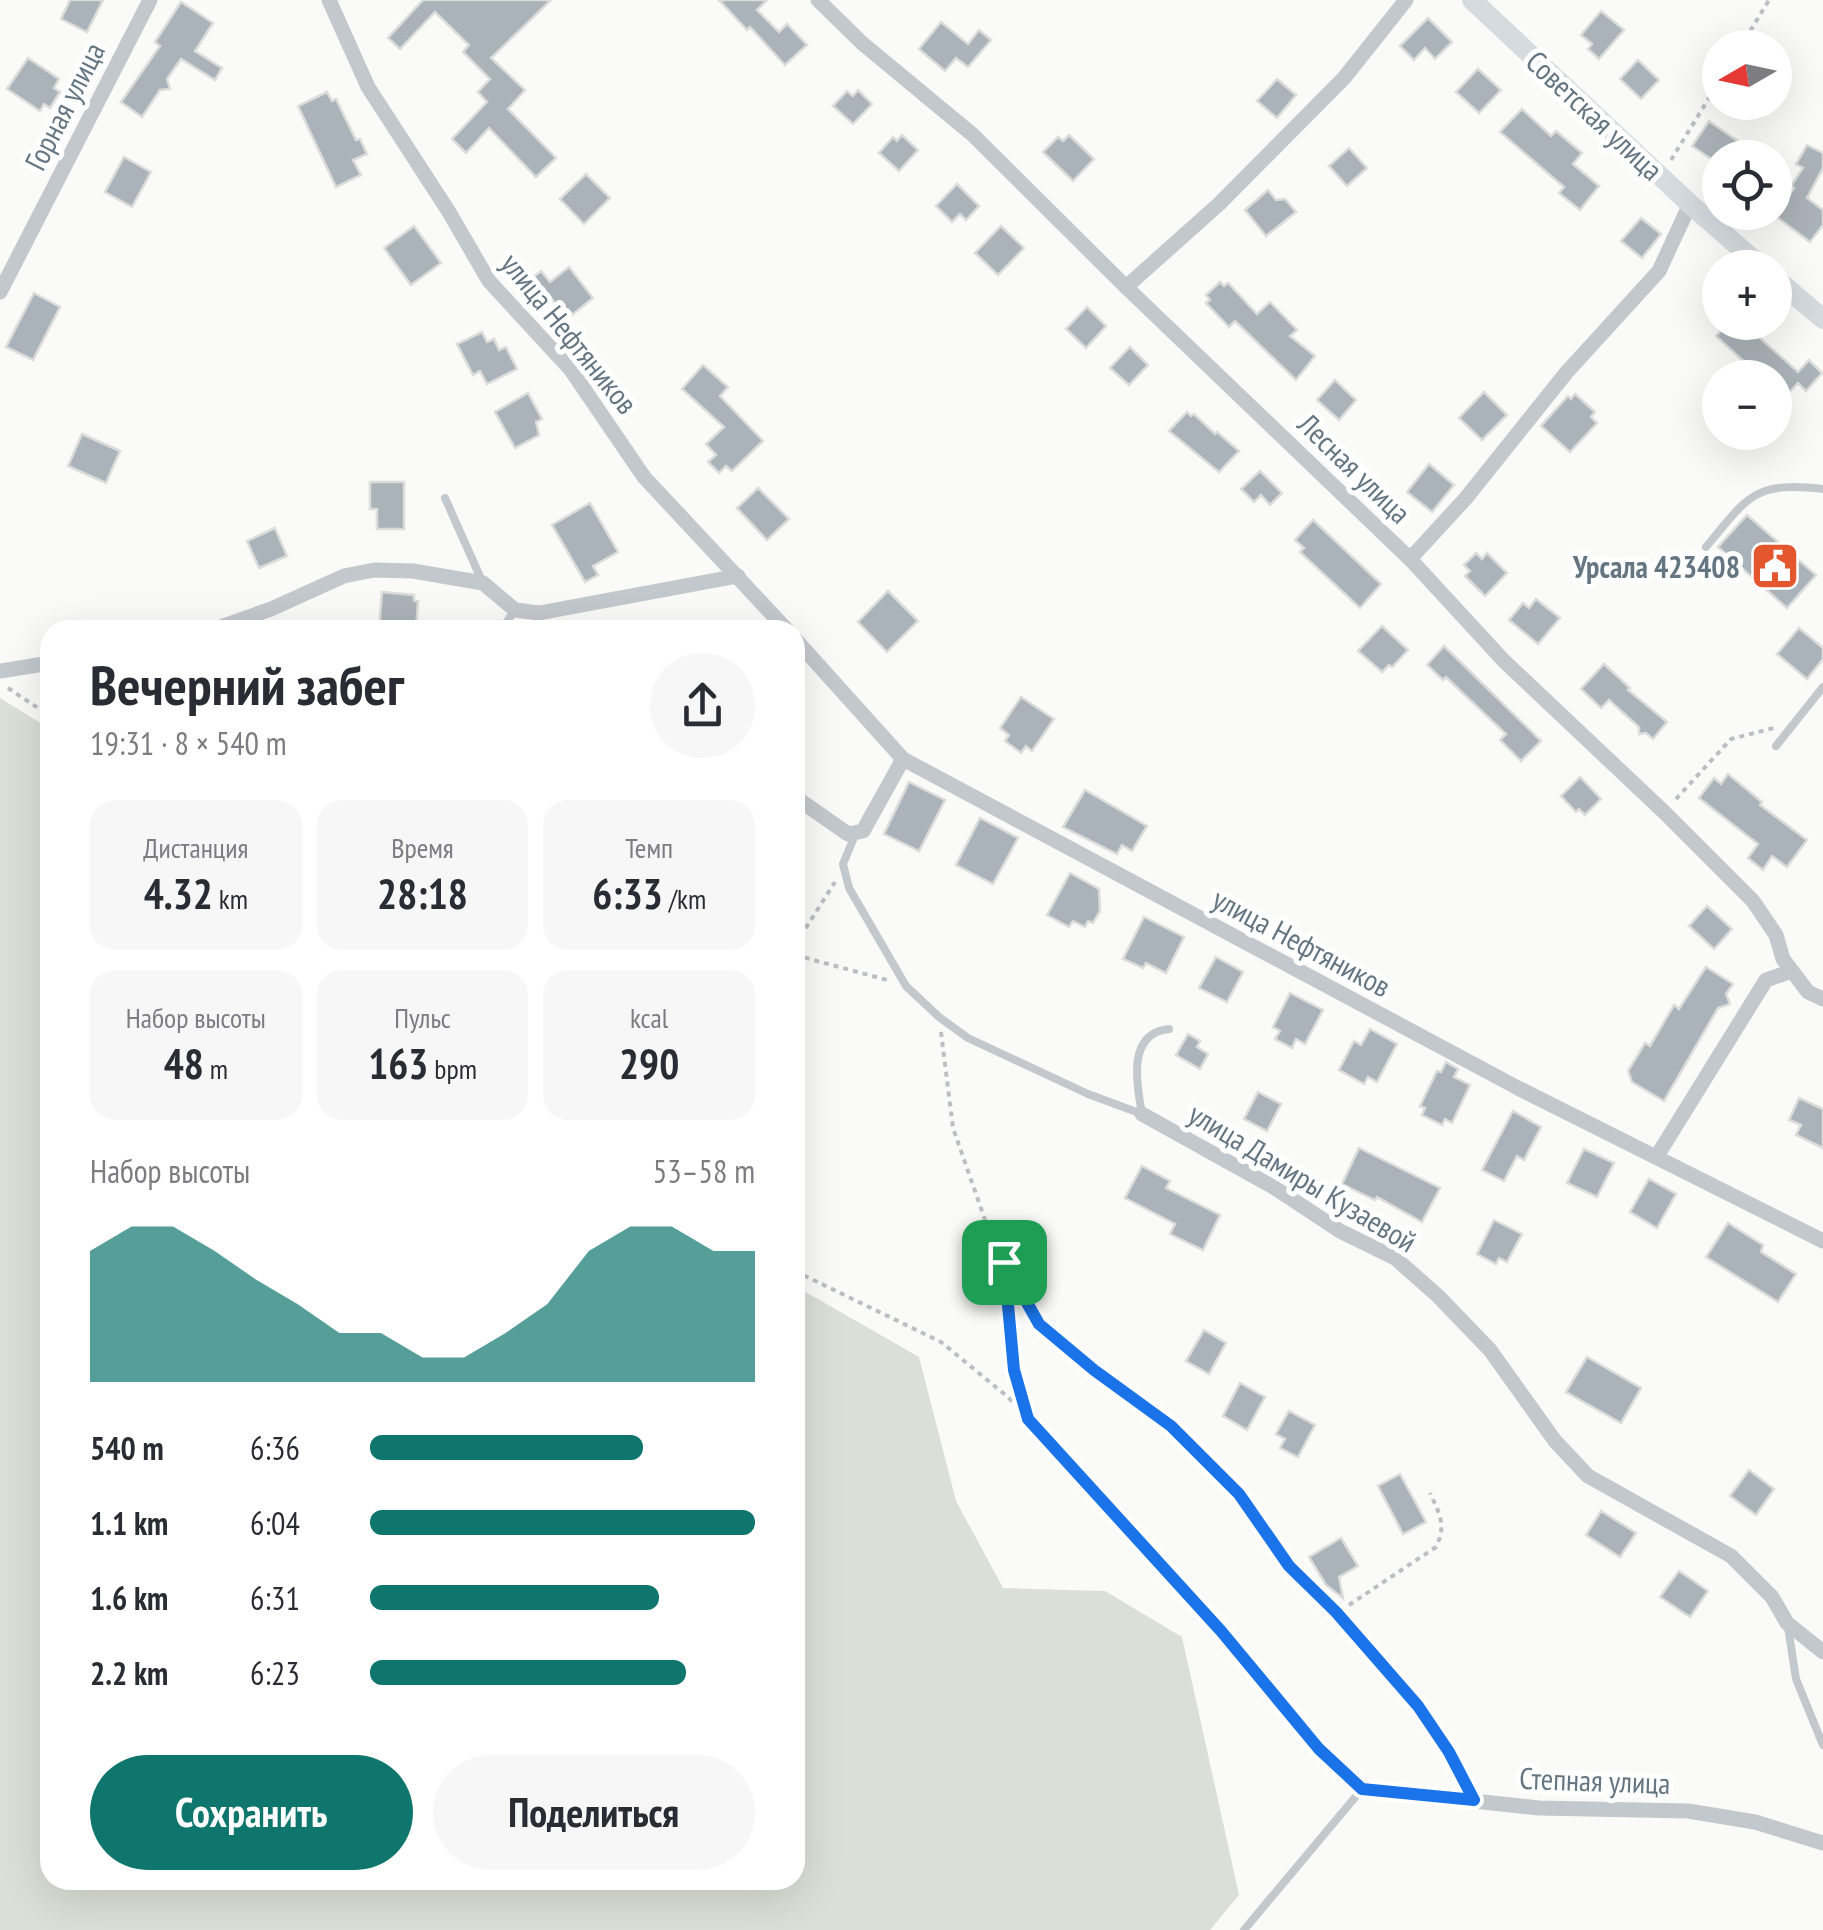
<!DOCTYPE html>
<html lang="ru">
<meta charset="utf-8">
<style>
:root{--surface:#fff;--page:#f7f7f7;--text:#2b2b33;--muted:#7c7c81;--accent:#0f766e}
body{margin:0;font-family:"PT Sans Narrow",sans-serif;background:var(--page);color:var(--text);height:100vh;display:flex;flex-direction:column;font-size:38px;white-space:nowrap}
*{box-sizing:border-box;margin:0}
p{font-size:32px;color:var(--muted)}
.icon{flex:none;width:55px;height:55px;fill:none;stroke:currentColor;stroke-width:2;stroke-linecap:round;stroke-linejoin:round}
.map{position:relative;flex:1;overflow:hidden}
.sheet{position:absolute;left:40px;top:620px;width:765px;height:1270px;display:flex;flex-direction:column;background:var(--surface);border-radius:30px;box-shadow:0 10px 40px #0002}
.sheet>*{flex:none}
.needle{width:65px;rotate:261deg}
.buttons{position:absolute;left:1702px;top:30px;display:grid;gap:20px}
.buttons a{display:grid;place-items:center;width:90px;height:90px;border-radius:50%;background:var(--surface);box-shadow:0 10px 40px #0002;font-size:50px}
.pin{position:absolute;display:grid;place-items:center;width:85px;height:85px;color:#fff;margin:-42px;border-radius:20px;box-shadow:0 5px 15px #0006}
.round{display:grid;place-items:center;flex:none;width:105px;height:105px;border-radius:52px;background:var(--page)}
.headline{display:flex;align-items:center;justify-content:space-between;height:170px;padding:0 50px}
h1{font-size:55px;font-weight:600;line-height:75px}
.stats{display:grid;grid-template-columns:repeat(3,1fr);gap:15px;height:170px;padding:10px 50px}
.stats div{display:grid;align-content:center;border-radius:25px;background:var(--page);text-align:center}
.stats b{font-size:42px;font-weight:600}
.stats small{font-size:28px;font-weight:400}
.stats p{font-size:28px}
.chart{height:280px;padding:20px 50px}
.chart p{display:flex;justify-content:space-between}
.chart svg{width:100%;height:180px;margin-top:10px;fill:var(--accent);opacity:.7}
.button{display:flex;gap:20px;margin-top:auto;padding:20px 50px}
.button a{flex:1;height:115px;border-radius:60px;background:var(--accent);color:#fff;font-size:40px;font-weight:600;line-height:115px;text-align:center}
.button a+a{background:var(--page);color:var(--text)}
ul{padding:0 50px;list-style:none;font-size:32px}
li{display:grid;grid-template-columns:160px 120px 1fr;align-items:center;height:75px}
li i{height:25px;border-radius:12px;background:var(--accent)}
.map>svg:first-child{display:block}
</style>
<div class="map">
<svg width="1823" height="1930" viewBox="0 0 1823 1930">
<rect width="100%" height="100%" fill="#fafaf8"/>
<!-- green -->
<path fill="#dadfd7" d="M0,698L50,729V1880H795V1286L919,1357L956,1501L1003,1588L1105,1591L1182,1637L1239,1895L1210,1930H0Z"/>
<!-- building -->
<g fill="#aab3b9" stroke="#dcdcda" stroke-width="2.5">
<path d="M70,0H103L87,32L61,19Z"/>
<path d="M423,0H551L491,58L525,90L508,109L556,158L536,177L489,128L466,153L452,139L487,102L478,92L490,79L463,52L469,45L435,12L400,49L388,38Z"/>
<path d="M719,0H767L757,10L779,32L787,24L807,45L785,65L750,27L747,30Z"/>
<path d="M181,2L213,23L195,51L222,68L215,80L181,59L167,79L170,89L160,90L142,117L121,102L160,46L155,42Z"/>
<path d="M1601,11L1624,30L1599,59L1588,49L1592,44L1581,35Z"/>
<path d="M1428,18L1452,42L1435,59L1425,48L1414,60L1400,46Z"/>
<path d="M941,22L968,44L979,30L991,40L968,67L956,58L945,71L919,49Z"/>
<path d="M28,58L59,79L54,88L60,92L50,108L44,104L40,111L7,89Z"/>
<path d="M1638,60L1659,80L1641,99L1620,79Z"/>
<path d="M1478,69L1501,90L1479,113L1456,92Z"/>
<path d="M1277,79L1296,95L1277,118L1257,101Z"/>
<path d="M858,90L872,104L853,124L833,106L847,91L853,96Z"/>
<path d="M327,92L332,101L336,99L356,140L360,139L367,154L353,160L361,175L336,187L298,106Z"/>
<path d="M1522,109L1551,136L1556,131L1582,153L1573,164L1599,186L1580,210L1559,193L1564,187L1500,132Z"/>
<path d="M1709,121L1739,142L1738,144L1758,158H1720V165L1692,146Z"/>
<path d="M902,135L918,150L899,171L879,153L893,137L897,141Z"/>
<path d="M1069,135L1094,159L1073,181L1043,152L1058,137L1063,141Z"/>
<path d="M1807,145L1823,153V168L1807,198L1823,210V225L1810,242L1774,215L1794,188L1791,186L1803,168L1796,164Z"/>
<path d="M1349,148L1367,168L1347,186L1329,166Z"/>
<path d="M124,157L151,172L132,207L105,192Z"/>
<path d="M586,174L610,198L584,224L560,199Z"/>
<path d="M957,184L979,206L966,220L960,214L952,222L936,206Z"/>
<path d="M1268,190L1276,200L1285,199L1296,212L1266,236L1245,210Z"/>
<path d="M1641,218L1661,234L1642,258L1621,241Z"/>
<path d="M414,226L441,263L411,285L384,248Z"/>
<path d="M1001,226L1024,248L998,275L975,253Z"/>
<path d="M569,267L593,298L567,319L544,289L538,295L527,282L541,271L550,282Z"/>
<path d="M1220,282L1224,286L1228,283L1257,314L1270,302L1297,330L1290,336L1315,356L1296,380L1235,321L1229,327L1206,303L1210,300L1206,295Z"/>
<path d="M34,293L60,307L33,360L6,347Z"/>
<path d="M1087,307L1106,326L1086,348L1066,329Z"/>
<path d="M1729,322H1742L1798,372L1809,360L1822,373L1806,391L1798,383L1784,398L1775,390V378H1762L1716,336Z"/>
<path d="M482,332L487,342L494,339L499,350L506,347L517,369L487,384L480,371L473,375L457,344Z"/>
<path d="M1130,347L1148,365L1129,385L1110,368Z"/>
<path d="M703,365L728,387L720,396L763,441L732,471L726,466L719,473L708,462L716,455L706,444L724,427L682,389Z"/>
<path d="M1335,380L1356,400L1339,420L1317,400Z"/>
<path d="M1484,392L1507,415L1482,440L1459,418Z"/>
<path d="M528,393L542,419L536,422L539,435L515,448L495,412Z"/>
<path d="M1575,394L1595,412L1591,417L1597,423L1570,452L1541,426L1568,396L1571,399Z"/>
<path d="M1187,412L1191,416L1194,414L1215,434L1217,432L1239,451L1219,472L1169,431Z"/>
<path d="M82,434L120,451L106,483L68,466Z"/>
<path d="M1429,464L1454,485L1432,512L1407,492Z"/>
<path d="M1260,471L1282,493L1270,505L1261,495L1254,502L1241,489Z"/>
<path d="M370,482H404V529H377V509H370Z"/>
<path d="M758,488L789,519L767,540L737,508Z"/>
<path d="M590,503L618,552L593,566L598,575L585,582L552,525Z"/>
<path d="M1747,515L1816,575L1787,608L1718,547Z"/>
<path d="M1313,520L1381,584L1360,608L1300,552L1304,548L1295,540Z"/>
<path d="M275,528L287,556L259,568L247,541Z"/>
<path d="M1476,553L1482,559L1487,553L1507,573L1485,596L1465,576L1470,571L1464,565Z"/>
<path d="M888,591L918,621L887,652L858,622Z"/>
<path d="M382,592L414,595V601H418L416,630H379Z"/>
<path d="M1536,599L1560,618L1538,644L1509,620L1523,603L1529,608Z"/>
<path d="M1382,626L1408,650L1392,667L1389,665L1382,672L1358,651Z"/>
<path d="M1799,628L1823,648V659L1807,679L1777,654Z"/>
<path d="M1444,646L1541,741L1521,761L1500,740L1506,734L1446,677L1443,680L1427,665Z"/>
<path d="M1604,664L1630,688L1628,690L1667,722L1653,739L1646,733L1639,734V727L1609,700L1601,708L1581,689Z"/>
<path d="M1021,697L1054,719L1032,751L1026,746L1021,753L1005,741L1009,735L1000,728Z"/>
<path d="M1728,774L1762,802L1760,805L1807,840L1787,867L1772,856L1763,870L1748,858L1758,844L1699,798L1714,778L1721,784Z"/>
<path d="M1580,777L1601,799L1585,815L1579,809L1576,812L1561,796Z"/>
<path d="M909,782L945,800L919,851L884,834Z"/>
<path d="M1085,790L1147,826L1132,851L1122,845L1117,854L1063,827Z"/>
<path d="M980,818L1018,838L993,884L956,865Z"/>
<path d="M1070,873L1099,889L1100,911L1093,923L1088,921L1085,927L1073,921L1069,927L1047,915Z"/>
<path d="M1707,906L1732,929L1714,949L1689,926Z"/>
<path d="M1144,917L1184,937L1166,973L1146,963L1143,968L1123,959Z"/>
<path d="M1216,957L1243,972L1227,1002L1199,988Z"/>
<path d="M1706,967L1733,984L1726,994L1730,1004L1718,1008L1664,1101L1632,1082L1628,1071L1645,1043L1650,1046L1674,1005L1679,1009Z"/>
<path d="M1290,993L1323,1010L1305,1044L1296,1039L1292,1048L1275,1039L1280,1031L1273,1027Z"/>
<path d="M1370,1029L1397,1044L1377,1082L1368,1077L1364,1084L1339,1070L1354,1041L1361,1045Z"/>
<path d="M1188,1034L1200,1041L1197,1047L1208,1054L1200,1069L1176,1055Z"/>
<path d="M1446,1062L1458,1069L1454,1077L1470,1085L1452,1123L1445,1119L1442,1125L1422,1115L1425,1108L1420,1106L1437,1071L1441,1072Z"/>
<path d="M1258,1092L1281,1104L1267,1131L1244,1119Z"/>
<path d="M1799,1098L1823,1109V1148L1796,1135L1801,1125L1789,1120Z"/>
<path d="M1513,1111L1541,1127L1524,1160L1517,1156L1504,1181L1482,1170Z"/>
<path d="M1359,1148L1440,1188L1422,1222L1377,1197L1375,1200L1342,1184Z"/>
<path d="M1584,1149L1614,1163L1597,1197L1567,1183Z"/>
<path d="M1142,1166L1170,1181L1166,1188L1220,1215L1203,1250L1170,1234L1175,1224L1125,1198Z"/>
<path d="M1649,1179L1676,1194L1657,1228L1630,1212Z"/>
<path d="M1494,1220L1522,1234L1507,1262L1499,1258L1496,1264L1477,1254Z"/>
<path d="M1728,1223L1763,1245L1761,1252L1796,1274L1778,1302L1706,1257Z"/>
<path d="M1204,1330L1226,1343L1209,1374L1186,1361Z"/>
<path d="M1587,1357L1641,1388L1621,1423L1566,1392Z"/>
<path d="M1240,1383L1265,1397L1247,1430L1223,1416Z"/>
<path d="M1289,1411L1315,1425L1298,1457L1280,1448L1285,1439L1276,1434Z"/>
<path d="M1749,1470L1774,1489L1756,1515L1730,1496Z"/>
<path d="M1400,1474L1426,1522L1403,1534L1378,1486Z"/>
<path d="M1601,1511L1636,1533L1620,1557L1586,1535Z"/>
<path d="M1341,1538L1358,1566L1339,1577L1343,1598L1326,1585L1309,1557Z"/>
<path d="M1679,1571L1708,1591L1690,1617L1660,1597Z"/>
</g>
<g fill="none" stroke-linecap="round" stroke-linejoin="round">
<!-- path -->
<g stroke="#bbbfc2" stroke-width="4" stroke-dasharray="5 5" stroke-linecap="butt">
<path d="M1740,48L1769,0"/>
<path d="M1671,160L1720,80"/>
<path d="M8,688L50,716"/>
<path d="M1676,799L1731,739L1774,728"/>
<path d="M795,945L835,882"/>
<path d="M795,955L887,980"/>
<path d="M941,1032L953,1128L991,1237L1039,1324L1080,1359"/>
<path d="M1005,1266L1014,1370L1027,1414"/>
<path d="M795,1271L941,1342L1008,1397L1221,1631L1319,1749L1351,1779"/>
<path d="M1349,1605L1436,1547C1447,1525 1439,1513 1430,1493"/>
</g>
<!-- lane -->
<g stroke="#c3c8cc" stroke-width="8">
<path d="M445,498L482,581"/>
<path d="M1706,547C1748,497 1753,481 1823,489"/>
<path d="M501,630L515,610"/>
<path d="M1776,746L1823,687"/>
<path d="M855,835L843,864L849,888L906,986L939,1017L968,1038L1088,1094L1142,1114"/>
<path d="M1142,1114C1137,1086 1126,1033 1169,1029"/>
<path d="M1788,1627L1796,1679L1823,1745"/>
<path d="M1244,1930L1362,1789"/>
</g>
<!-- street -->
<g stroke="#c3c8cc" stroke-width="15">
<path d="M329,0L368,87L449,212L489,281L571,370L644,477L787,630"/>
<path d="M818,0L862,43L973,135L1126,287L1410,559L1504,661L1664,812L1753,901L1776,935L1783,959L1808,992L1823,999"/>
<path d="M1126,287L1219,204L1344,78L1406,0"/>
<path d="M0,292L150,0"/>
<path d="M1410,559L1466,498L1566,373L1659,271L1690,204"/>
<path d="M212,630L271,609L344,576L374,570L413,571L483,583L515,610L539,613L738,576"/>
<path d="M795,639L903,759L1518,1088L1823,1241"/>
<path d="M0,671L50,663"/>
<path d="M795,797L848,834L863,831L903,759"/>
<path d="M1142,1114L1275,1188L1340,1231L1395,1258L1438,1296L1490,1350L1555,1441L1588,1476L1731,1556L1772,1597L1787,1623L1823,1652"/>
<path d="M1657,1156L1766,980L1792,971"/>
<path d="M1094,1370L1171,1426L1239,1493L1289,1566L1336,1613L1418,1706L1449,1751L1474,1800"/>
<path d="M1362,1789L1539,1808L1688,1811L1755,1822L1823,1843"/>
</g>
<!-- secondary -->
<g stroke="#d6dbdf" stroke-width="20">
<path d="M1472,0L1690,204L1763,268"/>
<path d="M1775,278L1823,319"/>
</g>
</g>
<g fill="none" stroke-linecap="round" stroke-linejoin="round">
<!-- route casing -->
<g stroke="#fff" stroke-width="20">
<path id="route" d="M1004,1262L1039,1324L1094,1370L1171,1426L1239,1494L1289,1566L1336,1612L1418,1706L1449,1752L1474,1800L1362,1789L1319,1749L1221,1631L1028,1419L1014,1370Z"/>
</g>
<!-- route -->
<use href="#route" stroke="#1a73e8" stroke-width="12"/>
</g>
<!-- icons -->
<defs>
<g id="civic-square" transform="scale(2.5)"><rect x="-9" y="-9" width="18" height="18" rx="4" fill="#e4572e" stroke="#fff"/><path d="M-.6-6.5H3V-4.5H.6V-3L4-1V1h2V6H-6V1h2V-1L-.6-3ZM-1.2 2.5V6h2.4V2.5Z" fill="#fff"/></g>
</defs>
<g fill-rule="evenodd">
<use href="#civic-square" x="1775" y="566"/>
</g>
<g text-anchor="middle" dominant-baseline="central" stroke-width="10" stroke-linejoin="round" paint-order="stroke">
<!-- street labels -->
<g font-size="30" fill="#657683" stroke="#fff">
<text transform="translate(64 106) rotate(-63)">Горная улица</text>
<text transform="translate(1595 115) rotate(43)">Советская улица</text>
<text transform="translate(570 333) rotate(51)">улица Нефтяников</text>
<text transform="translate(1355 468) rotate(44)">Лесная улица</text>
<text transform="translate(1302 942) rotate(28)">улица Нефтяников</text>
<text transform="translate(1303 1177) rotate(31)">улица Дамиры Кузаевой</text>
<text transform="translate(1595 1780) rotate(2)">Степная улица</text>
</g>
<!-- poi labels -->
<g font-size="30" font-weight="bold" fill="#657683" stroke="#fff" text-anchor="end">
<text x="1740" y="566">Урсала 423408</text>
</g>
</g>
</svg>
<div class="buttons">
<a><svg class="needle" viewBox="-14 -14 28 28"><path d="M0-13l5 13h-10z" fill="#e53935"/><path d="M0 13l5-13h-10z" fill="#7c7c81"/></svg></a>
<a><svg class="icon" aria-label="locate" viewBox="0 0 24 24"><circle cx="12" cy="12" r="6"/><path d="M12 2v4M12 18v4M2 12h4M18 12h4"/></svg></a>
<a>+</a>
<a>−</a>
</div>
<div class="pin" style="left:1004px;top:1262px;background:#1e9e55"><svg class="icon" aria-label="arrive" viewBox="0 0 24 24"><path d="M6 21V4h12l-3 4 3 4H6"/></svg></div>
<section class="sheet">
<div class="headline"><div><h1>Вечерний забег</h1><p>19:31 · 8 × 540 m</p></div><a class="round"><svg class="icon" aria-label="share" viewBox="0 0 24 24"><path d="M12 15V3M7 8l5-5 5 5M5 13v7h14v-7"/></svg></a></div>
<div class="stats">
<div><p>Дистанция</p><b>4.32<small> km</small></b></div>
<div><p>Время</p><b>28:18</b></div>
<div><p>Темп</p><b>6:33<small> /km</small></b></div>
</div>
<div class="stats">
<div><p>Набор высоты</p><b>48<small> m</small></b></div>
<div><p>Пульс</p><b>163<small> bpm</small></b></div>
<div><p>kcal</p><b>290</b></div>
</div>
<div class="chart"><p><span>Набор высоты</span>53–58 m</p>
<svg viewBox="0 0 160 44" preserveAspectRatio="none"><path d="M0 44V12L10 6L20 6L30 12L40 19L50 25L60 32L70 32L80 38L90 38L100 32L110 25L120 12L130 6L140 6L150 12L160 12V44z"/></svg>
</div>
<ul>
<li><b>540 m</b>6:36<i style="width:71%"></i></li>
<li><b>1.1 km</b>6:04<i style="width:100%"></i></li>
<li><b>1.6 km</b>6:31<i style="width:75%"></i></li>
<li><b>2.2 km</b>6:23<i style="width:82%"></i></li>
</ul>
<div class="button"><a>Сохранить</a><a>Поделиться</a></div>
</section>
</div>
